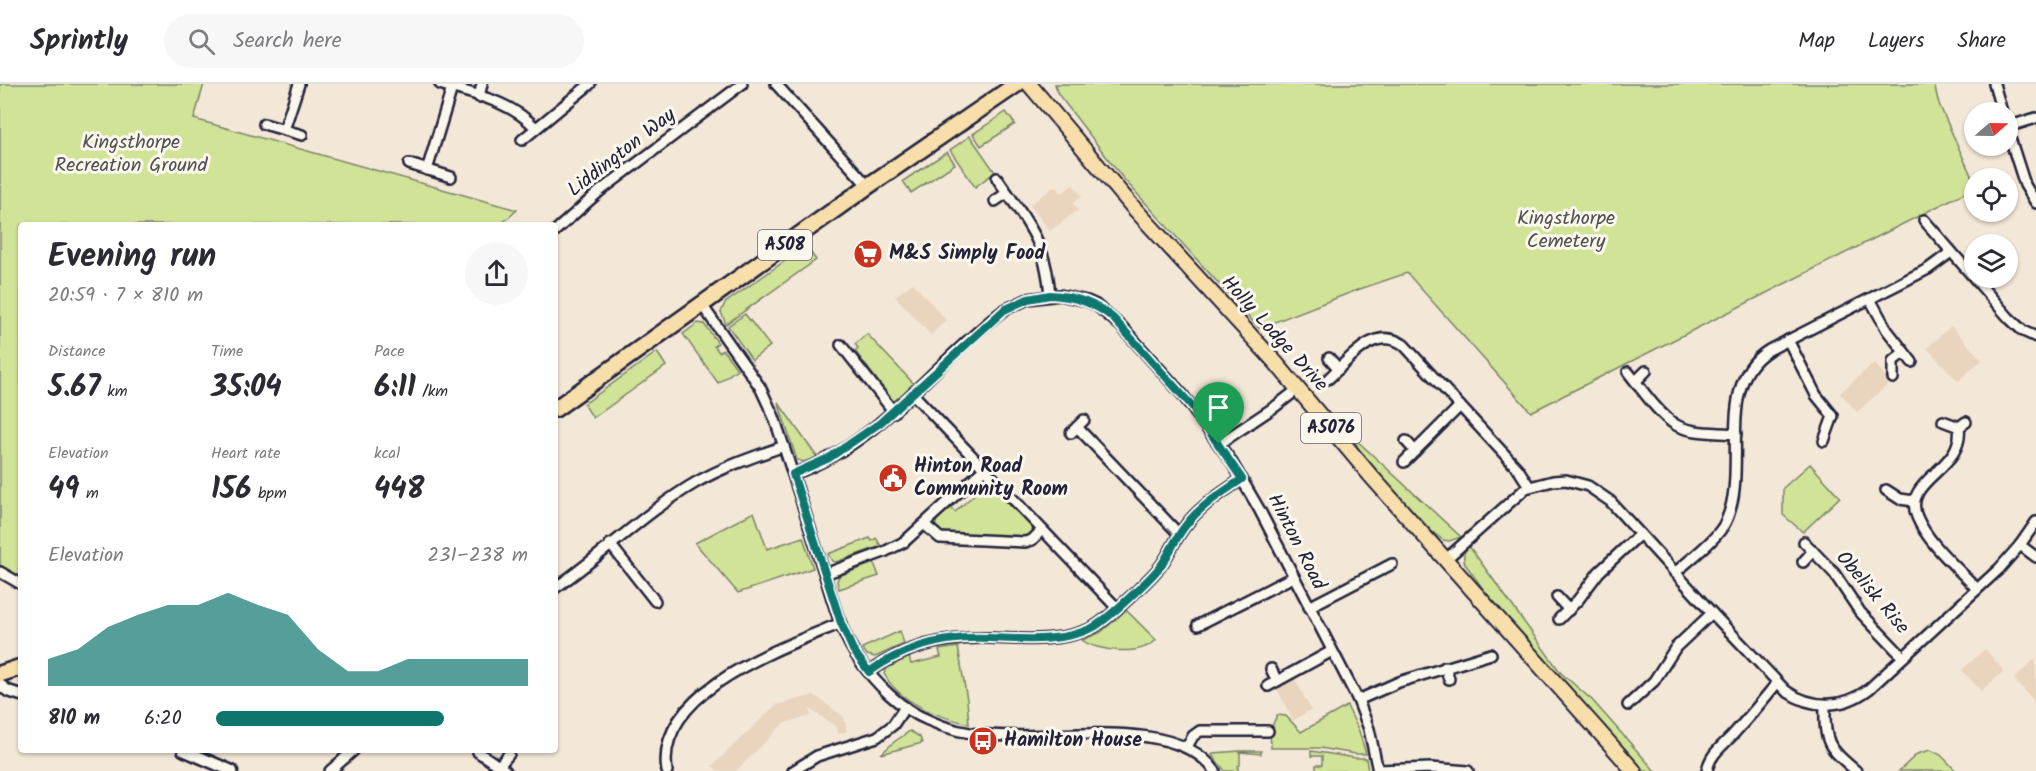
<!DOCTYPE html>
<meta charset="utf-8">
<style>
:root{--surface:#fff;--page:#f7f7f7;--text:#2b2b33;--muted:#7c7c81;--line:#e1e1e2;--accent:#0f766e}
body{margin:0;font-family:Kalam,sans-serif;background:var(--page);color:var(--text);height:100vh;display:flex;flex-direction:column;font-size:22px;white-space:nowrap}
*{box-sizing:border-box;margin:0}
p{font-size:20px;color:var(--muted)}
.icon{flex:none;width:33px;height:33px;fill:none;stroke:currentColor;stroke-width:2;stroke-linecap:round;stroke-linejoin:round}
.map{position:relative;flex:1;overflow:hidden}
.sheet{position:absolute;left:18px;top:138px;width:540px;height:531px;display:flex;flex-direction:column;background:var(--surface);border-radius:6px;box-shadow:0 2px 4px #0004}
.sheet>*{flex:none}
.needle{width:39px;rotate:70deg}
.buttons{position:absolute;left:1964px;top:18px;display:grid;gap:12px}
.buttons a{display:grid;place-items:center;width:54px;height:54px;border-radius:50%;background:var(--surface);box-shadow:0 2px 4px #0004;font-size:30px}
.pin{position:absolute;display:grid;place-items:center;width:51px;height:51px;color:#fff;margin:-62px -26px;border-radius:50% 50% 50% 0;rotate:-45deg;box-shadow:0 0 6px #0007}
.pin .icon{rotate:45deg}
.round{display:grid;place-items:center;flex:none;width:63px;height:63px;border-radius:32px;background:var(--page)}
.summary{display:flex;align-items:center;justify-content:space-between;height:102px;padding:0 30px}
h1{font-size:33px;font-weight:600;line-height:45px}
.metrics{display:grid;grid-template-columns:repeat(3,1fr);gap:9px;height:102px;padding:6px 30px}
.metrics div{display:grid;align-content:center}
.metrics b{font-size:30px;font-weight:600}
.metrics small{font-size:16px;font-weight:400}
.metrics p{font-size:16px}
.chart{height:168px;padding:12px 30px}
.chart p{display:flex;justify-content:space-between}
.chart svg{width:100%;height:108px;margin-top:6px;fill:var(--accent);opacity:.7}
ul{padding:0 30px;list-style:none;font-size:20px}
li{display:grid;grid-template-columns:96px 72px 1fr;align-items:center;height:45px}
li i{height:15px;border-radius:8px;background:var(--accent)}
header{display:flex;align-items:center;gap:36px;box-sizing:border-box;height:84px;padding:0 30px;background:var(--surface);border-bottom:2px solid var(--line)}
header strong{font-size:28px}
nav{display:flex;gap:33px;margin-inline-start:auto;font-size:21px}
.search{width:420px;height:54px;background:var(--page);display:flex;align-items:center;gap:15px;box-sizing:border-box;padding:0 21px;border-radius:33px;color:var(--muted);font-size:22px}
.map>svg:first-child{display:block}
</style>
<header>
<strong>Sprintly</strong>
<div class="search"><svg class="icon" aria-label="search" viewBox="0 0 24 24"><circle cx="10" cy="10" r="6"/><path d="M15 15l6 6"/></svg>Search here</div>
<nav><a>Map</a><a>Layers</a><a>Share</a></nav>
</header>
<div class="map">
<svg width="2036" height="687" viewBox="0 0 2036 687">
<rect width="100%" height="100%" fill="#f3e7d7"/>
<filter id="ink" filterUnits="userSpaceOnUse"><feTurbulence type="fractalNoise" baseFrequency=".0167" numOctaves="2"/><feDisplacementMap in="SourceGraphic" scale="12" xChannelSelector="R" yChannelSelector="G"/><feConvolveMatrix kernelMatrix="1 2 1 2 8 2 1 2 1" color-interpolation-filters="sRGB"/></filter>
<g filter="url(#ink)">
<!-- built -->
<g fill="#e9d4be">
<path d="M1073,101L1082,112L1073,119L1078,126L1050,147L1030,121L1055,102L1062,109Z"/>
<path d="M913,199L946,236L931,251L895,212Z"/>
<path d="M1951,242L1982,276L1958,297L1927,264Z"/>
<path d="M1874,279L1891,298L1857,328L1840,309Z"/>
<path d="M1985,565L2004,587L1981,607L1962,586Z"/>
<path d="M2036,574V615L2034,617L2014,595Z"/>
<path d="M1295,595L1311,626L1293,636L1277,605Z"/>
<path d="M814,611L844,633L847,647L839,650L834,641L809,625L811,632L784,639L736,687H718L712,682L776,621Z"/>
</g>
<!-- green -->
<g fill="#d0e397" stroke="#798269" stroke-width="1.5">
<path d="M0,0H204L194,35L517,126L500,141H21V493L0,481Z"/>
<path d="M1055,0H1934L1939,20L1974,98V104L1531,328L1407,189L1357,206L1259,244L1122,93L1058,10Z"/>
<path d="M1006,28L1015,40L981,62L973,50Z"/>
<path d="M970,52L995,88L975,103L950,66Z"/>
<path d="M947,68L955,80L911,109L903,97Z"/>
<path d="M806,162L816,176L726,240L721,228L725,219Z"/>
<path d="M745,230L770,262L752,276L728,242Z"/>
<path d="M698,239L704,240L718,259L714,262L719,268L723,266L737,285L718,299L683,250Z"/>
<path d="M867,250L914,300L894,319L886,315V308L855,267L858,264L855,260Z"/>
<path d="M657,268L666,282L593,334L584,320Z"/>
<path d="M778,318L817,373L804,378L797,376Z"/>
<path d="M1354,354L1461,453L1449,457L1443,456C1421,441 1360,378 1354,354Z"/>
<path d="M1810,380L1840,413L1803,448L1783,431V404Z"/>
<path d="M982,394L1032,443L1033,448L1026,454L943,449L935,445L937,435L950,423L955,428L977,408L972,401Z"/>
<path d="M754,428L767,465L803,453L813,484L738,509L695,459Z"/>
<path d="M870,454L872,457L876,454L881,462L836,478L832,477L828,470Z"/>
<path d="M1469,462L1561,589L1592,616L1655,687H1643L1502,531L1465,480C1463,474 1463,467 1469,462Z"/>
<path d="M874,479L879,492L839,505L837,497L839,492Z"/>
<path d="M1126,526L1156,556C1141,572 1098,568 1082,556L1101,548Z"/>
<path d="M900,547L904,560L875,573L867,571L862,564Z"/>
<path d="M958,563L967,616L969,640C939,633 900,619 884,590L887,584L909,573L911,580L941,573L939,566Z"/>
<path d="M1347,622L1359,647L1366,670H1356L1320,664H1271L1270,647L1277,631L1286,632L1301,648Z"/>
<path d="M910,647L920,653L922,659L881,670L894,658Z"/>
<path d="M1930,666L1941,671L1956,687H1899L1917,670Z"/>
<path d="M1240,667H1261V670L1240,668V681L1238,682V687H1225L1212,671L1213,669Z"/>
<path d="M1311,667L1356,674H1366L1368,687H1316V681H1322V672H1311Z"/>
</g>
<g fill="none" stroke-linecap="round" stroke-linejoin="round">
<!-- minor casing -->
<g stroke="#22223b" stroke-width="14">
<g id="minor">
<path d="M440,0C475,11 509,16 536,44"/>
<path d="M776,0L868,102"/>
<path d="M1994,0L2002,28"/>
<path d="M479,13L482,0"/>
<path d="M264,40L302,51"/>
<path d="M2007,43L2036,34"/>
<path d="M2007,45L2025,101L2036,119"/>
<path d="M284,46L299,0"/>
<path d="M522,56L590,0"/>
<path d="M409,80L451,93"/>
<path d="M427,86L452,4"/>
<path d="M997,94C1026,137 1046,157 1050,211"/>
<path d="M995,117L1007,109"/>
<path d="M1924,136L2009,234L2023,247L2036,253"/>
<path d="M555,147L600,107L742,0"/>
<path d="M1870,215L1887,246L1912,278"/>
<path d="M702,221L760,303L774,333C790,380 805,428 820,476C831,509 839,548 860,577C876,600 901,625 928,636C947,645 968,650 989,651C1052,657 1175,630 1215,687"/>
<path d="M1788,256L1816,311L1833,332L1824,357"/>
<path d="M841,261L894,328"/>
<path d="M1329,274L1339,285"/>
<path d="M1628,288C1641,304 1659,331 1676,341C1692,350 1718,348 1736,350"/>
<path d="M1893,294V277L1904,268"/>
<path d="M1328,295C1349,276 1374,240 1404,261L1518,385L1529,402"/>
<path d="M1636,297L1646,287"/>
<path d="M913,310L1117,524"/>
<path d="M1943,337L1959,343L1966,338"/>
<path d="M1077,343L1179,450"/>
<path d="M1959,343C1965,386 1901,395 1917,433C1929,461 1957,483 1977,505"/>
<path d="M1071,349L1084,336"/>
<path d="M1406,357L1415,367"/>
<path d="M1219,360L1276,322L1298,305"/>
<path d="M1404,378L1460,322"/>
<path d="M793,390C882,359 932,280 1004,226L1028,215L1060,211L1087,217L1096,221L1122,243L1182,310L1231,377L1259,425L1358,616L1369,645L1378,687"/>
<path d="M1886,406L1900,415L1914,417"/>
<path d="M925,441L940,454L1025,458L1032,456L1042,446"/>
<path d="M1804,458L1834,489L1860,528L1903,573"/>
<path d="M610,460L655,517"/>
<path d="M2020,461L2036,473"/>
<path d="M1445,476L1526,404L1553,397L1566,396L1588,402L1610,417L1712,529L1786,607C1812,625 1843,625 1869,605L1999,485L2020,461L2036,438"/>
<path d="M1803,478L1813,467"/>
<path d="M0,488L21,500"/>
<path d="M1675,489C1690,475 1718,455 1726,437C1750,385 1713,300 1769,266L1928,185L1951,168"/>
<path d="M825,490L884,468L904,458L984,385"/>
<path d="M555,504C603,471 644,429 695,399C723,383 753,373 784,362"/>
<path d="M1557,513L1569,526"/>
<path d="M1309,523L1392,480"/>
<path d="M1559,535L1578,516L1599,488L1640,450"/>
<path d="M1198,541L1293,493"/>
<path d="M1445,583L1449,595"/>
<path d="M1271,585L1277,597"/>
<path d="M869,588C905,562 944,553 989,554C1023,555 1060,559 1092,544C1106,537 1153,493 1162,480C1171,467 1176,453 1186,441C1201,421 1222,409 1242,395"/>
<path d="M1268,602L1332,567"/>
<path d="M1358,616L1399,598L1491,570"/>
<path d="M1628,621L1654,597L1676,563L1712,529"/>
<path d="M1825,621C1824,659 1828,663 1856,687"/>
<path d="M1187,663L1193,652L1200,647H1268"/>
<path d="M478,668L506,687"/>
<path d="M499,682L509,670"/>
<path d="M1378,686L1431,684L1468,687"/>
<path d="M330,687L354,666"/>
<path d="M667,687C654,607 784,563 841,539"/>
<path d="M793,687L817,672L877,653L893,641L905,623"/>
<path d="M1707,687C1710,668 1726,660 1737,646C1751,631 1764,615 1777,599"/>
</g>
</g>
<!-- tertiary casing -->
<g stroke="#22223b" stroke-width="15">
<g id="tertiary">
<path d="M0,601L8,607L21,611"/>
<path d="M183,666L232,687"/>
</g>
</g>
<!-- primary casing -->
<g stroke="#22223b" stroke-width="18">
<path id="primary" d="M1029,0L1132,122L1276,279L1370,391L1634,687"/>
</g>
<!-- trunk casing -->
<g stroke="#22223b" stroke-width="20">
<g id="trunk">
<path d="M555,325L868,102L1017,0"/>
<path d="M0,590L21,583"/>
</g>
</g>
<!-- minor -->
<use href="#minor" stroke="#fbf7ec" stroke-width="9"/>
<!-- tertiary -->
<use href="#tertiary" stroke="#fbf7ec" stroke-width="10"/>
<!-- primary -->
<use href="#primary" stroke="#f8deab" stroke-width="14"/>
<!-- trunk -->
<use href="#trunk" stroke="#f8deab" stroke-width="15"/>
</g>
</g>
<g fill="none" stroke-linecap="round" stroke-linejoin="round" filter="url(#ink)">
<!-- route casing -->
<g stroke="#fff" stroke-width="12">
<path id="route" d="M1050,211C1074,212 1094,218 1113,234L1192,322L1242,395C1222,409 1201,421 1186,441C1176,453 1171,467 1162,480C1153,493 1106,537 1092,544C1060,559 1023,555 989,554C944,552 905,562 869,588L853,566L841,539L793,390L829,374L880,339L1004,226L1028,215Z"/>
</g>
<!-- route -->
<use href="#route" stroke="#0f766e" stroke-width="8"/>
</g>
<!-- icons -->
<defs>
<g id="supermarket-disc" transform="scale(1.5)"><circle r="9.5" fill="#c8321e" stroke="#fbf7ec"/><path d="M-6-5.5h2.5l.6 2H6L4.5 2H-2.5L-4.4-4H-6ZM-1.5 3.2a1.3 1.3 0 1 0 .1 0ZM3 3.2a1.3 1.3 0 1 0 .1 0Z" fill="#fff"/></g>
<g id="civic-disc" transform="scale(1.5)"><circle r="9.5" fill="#c8321e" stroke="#fbf7ec"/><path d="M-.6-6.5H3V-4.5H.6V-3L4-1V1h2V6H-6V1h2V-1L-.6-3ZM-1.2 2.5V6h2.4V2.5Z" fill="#fff"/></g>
<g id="bus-disc" transform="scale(1.5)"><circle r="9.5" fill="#c8321e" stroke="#fbf7ec"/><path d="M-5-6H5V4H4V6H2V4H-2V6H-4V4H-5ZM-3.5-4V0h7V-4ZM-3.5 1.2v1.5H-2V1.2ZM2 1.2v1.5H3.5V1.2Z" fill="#fff"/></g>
</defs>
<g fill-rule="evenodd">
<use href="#supermarket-disc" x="868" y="170"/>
<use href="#civic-disc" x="893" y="394"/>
<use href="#bus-disc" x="983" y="657"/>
</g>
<g text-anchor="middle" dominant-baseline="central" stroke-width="6" stroke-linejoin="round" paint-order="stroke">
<!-- shield labels -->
<g fill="#fbf7ec" stroke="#636270" stroke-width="1.5">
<rect x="758" y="146" width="54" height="30" rx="4.5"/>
<rect x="1301" y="329" width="60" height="30" rx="4.5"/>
</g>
<g font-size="18" font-weight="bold" fill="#22223b">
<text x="785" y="161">A508</text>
<text x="1331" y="344">A5076</text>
</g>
<!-- park labels -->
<g font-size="20" fill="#4e5252" stroke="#fbf7ec">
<text x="131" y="59">Kingsthorpe<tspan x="131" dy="23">Recreation Ground</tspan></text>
<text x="1566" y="135">Kingsthorpe<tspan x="1566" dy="23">Cemetery</tspan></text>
</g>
<!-- street labels -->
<g font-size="20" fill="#22223b" stroke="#fbf7ec">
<text transform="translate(622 69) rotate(-38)">Liddington Way</text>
<text transform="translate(1274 250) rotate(48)">Holly Lodge Drive</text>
<text transform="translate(1296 458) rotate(63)">Hinton Road</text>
<text transform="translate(1872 509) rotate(50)">Obelisk Rise</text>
</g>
<!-- poi labels -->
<g font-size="20" font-weight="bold" fill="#22223b" stroke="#fbf7ec" text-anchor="start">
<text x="889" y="170">M&amp;S Simply Food</text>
<text x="914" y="383">Hinton Road<tspan x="914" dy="23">Community Room</tspan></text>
<text x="1004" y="657">Hamilton House</text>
</g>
</g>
</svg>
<div class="buttons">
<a><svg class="needle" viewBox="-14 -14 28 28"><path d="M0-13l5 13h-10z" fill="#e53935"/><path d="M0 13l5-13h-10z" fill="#7c7c81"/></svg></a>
<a><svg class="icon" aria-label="locate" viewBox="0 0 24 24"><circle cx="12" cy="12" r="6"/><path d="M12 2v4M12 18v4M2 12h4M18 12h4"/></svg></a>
<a><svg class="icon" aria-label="layers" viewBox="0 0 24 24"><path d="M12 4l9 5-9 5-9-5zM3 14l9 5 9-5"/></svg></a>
</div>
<div class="pin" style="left:1219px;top:360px;background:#1e9e55"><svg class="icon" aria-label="arrive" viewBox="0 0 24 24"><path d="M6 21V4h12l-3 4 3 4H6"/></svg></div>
<section class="sheet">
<div class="summary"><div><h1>Evening run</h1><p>20:59 · 7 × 810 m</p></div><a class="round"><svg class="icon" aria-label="share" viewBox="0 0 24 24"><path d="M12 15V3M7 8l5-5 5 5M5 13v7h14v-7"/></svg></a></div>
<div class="metrics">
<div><p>Distance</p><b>5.67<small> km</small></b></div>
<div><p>Time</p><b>35:04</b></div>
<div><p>Pace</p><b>6:11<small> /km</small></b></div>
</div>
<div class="metrics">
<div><p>Elevation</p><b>49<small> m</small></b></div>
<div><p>Heart rate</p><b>156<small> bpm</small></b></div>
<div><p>kcal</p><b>448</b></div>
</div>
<div class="chart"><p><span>Elevation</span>231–238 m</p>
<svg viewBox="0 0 160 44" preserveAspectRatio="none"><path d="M0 44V33L10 29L20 20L30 15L40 11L50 11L60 6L70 11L80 15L90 29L100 38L110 38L120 33L130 33L140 33L150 33L160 33V44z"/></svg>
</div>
<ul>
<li><b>810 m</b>6:20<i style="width:73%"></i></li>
</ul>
</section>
</div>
